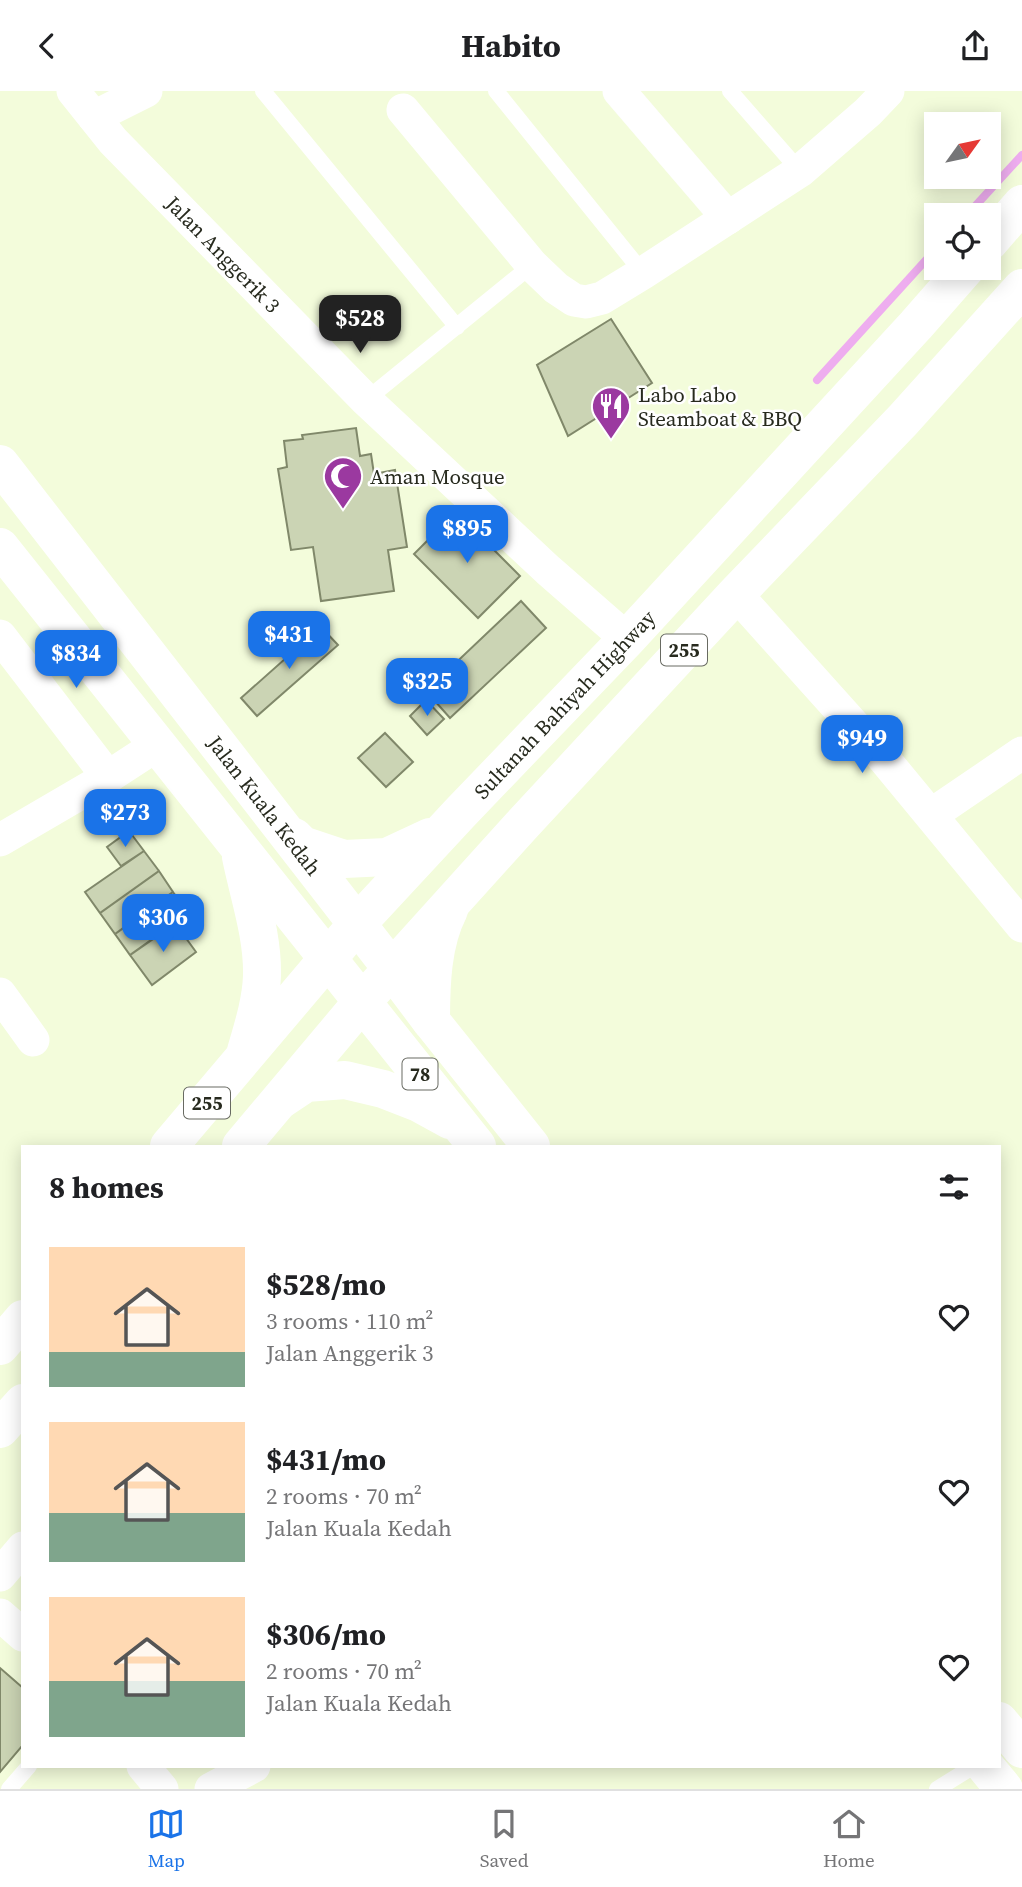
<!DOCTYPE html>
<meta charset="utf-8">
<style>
:root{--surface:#fff;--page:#f2f2f2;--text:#202124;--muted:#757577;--line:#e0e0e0;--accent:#1a73e8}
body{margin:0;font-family:"Source Serif 4",serif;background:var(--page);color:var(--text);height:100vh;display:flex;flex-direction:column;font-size:26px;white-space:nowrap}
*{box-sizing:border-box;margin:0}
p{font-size:23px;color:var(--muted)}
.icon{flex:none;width:38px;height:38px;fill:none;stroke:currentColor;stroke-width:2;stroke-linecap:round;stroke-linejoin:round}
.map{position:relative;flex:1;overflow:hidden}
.drawer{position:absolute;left:21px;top:1054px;width:980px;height:623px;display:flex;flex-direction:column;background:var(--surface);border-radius:0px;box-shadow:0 4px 18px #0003}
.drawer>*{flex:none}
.needle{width:46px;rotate:57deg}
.tools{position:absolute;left:924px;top:21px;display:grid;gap:14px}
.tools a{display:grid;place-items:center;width:77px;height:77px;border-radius:0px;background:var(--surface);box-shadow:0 4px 18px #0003;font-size:35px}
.price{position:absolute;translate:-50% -60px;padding:0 16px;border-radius:14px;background:var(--accent);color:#fff;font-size:23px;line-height:46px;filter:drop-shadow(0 2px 4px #0008)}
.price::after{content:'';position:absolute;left:50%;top:42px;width:21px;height:16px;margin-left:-10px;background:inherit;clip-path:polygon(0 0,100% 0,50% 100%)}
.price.on{background:#222;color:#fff}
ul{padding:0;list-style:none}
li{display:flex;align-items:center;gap:21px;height:175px;padding:0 28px}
li span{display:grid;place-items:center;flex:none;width:196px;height:140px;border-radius:0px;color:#555}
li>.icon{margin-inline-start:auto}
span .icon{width:84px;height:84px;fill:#fffc;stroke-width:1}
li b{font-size:30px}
h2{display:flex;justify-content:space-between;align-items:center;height:84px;padding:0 28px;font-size:30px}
header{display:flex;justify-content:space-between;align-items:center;height:91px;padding:0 28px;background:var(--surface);font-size:32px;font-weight:700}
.tabs{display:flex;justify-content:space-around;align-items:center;height:98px;border-top:2px solid var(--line);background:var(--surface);font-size:19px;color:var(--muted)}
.tabs a{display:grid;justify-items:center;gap:4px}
.tabs .on{color:var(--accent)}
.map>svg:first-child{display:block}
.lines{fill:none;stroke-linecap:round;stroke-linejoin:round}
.stream{stroke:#eeadef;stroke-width:8}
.building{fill:#cbd4b4;stroke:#80886a;stroke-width:2}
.service{stroke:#fff;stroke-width:16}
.minor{stroke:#fff;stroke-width:33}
.primary{stroke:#fff;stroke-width:38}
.labels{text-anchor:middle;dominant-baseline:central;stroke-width:5;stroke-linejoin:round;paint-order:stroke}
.shield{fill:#fff;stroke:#686a62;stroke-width:2}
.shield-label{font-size:19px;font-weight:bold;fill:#272a1e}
.street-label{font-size:21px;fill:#272a1e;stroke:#fff}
.poi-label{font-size:21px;fill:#272a1e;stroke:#fff;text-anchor:start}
</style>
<header><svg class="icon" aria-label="back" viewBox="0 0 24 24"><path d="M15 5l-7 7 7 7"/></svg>Habito<svg class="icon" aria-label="share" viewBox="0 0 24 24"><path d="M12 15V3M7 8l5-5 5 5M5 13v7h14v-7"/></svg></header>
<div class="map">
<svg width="1022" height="1698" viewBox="0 0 1022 1698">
<rect width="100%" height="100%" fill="#f3fcdb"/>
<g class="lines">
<path class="stream" d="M967,124l55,-60
M817,289l119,-131"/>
</g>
<path class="building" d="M611,228l41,64 -84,53 -31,-71z
M356,337l4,28 11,-2 3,20 21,-4 12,77 -19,3 6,41 -73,10 -8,-54 -22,3 -13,-81 9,-2 -3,-26 19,-2 -1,-4z
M456,421l64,64 -42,42 -64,-64z
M521,510l25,27 -96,90 -24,-27z
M321,536l17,18 -81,71 -16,-18z
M426,609l18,19 -17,16 -17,-19z
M385,642l28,29 -27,25 -28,-29z
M129,740l15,20 -23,15 -14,-19z
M144,760l15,20 -59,42 -15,-21z
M159,780l14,21 -58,42 -15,-21z
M173,801l16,22 -59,41 -15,-21z
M175,832l21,29 -44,33 -22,-30z
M0,1577l23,20v57l-23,27z"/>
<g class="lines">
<path class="service" d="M263,0l194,236
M496,0l147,182
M730,0l70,80
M366,309l166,-135
M9,1698l20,-23
M937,1698l37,-23"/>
<g class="minor">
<path id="s1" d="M73,0l40,50 253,259 182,170 79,69"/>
<path d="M619,0l109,127"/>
<path d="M403,19l129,155 24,23 18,12 12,2 16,-4 41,-25 157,-102 68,-59 20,-21"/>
<path d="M94,26l52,-26"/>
<path d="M736,503l149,166 137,166"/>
<path d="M0,545l108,141"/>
<path d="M931,724l91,-62"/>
<path d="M0,749l108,-63 49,-32"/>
<path d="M0,903l33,46"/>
<path d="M0,1484l23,-27"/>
<path d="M0,1524l23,20"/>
<path d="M143,1675l19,23"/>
<path d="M211,1698l43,-23"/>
</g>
<g class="primary">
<path d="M989,151l33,-38"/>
<path id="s2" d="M0,373l392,505 39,52 100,125"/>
<path d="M0,456l477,599"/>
<path d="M294,746l8,8 42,14 43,-2 43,-20"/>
<path d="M241,766c8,39 22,79 21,119 -1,26 -9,51 -16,75"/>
<path d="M431,930c0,-36 1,-78 18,-111"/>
<path d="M282,1008l24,-16 39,-3 38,9 36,14 31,17"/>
<path id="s3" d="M169,1055l188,-222 103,-111 167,-174 289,-314 50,-57"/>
<path d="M241,1055l121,-144 159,-176 215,-232 167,-174 119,-132"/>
<path d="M0,1255l23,-27"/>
<path d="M0,1338l23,-26"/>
<path d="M999,1630l23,28"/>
<path d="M985,1675l19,23"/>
</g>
</g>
<defs>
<g id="restaurant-pin" transform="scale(2.0125)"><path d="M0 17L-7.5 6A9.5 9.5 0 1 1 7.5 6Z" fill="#9b39a0" stroke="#fff"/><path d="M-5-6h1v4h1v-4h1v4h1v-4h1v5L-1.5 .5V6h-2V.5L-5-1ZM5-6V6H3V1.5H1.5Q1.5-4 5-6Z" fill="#fff"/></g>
<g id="mosque-pin" transform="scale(2.0125)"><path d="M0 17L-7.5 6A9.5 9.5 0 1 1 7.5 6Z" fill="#9b39a0" stroke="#fff"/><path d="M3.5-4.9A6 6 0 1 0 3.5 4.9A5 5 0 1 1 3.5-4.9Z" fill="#fff"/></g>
</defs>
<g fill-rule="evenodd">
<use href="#restaurant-pin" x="611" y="315"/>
<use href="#mosque-pin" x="343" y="385"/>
</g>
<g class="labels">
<g class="shield">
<rect x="661" y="543.5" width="46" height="31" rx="5"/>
<rect x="402.5" y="967.5" width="35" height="31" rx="5"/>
<rect x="184" y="996.5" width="46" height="31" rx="5"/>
</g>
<g class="shield-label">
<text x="684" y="559">255</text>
<text x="420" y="983">78</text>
<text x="207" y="1012">255</text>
</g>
<g class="street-label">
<text stroke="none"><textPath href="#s1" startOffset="222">Jalan Anggerik 3</textPath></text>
<text stroke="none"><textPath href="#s3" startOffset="593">Sultanah Bahiyah Highway</textPath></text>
<text stroke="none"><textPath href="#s2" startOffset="432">Jalan Kuala Kedah</textPath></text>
</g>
<g class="poi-label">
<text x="638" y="303">Labo Labo<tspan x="638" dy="24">Steamboat &amp; BBQ</tspan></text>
<text x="370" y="385">Aman Mosque</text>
</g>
</g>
</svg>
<div class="tools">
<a><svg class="needle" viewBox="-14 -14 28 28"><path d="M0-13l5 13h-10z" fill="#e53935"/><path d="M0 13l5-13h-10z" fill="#757577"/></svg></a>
<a><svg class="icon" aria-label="locate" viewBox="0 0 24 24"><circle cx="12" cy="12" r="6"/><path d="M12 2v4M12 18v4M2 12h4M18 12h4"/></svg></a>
</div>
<b class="price on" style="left:360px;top:264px">$528</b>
<b class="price" style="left:467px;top:474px">$895</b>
<b class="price" style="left:289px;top:580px">$431</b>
<b class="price" style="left:76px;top:599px">$834</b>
<b class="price" style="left:427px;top:627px">$325</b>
<b class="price" style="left:862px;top:684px">$949</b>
<b class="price" style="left:125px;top:758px">$273</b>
<b class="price" style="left:163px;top:863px">$306</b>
<section class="drawer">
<h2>8 homes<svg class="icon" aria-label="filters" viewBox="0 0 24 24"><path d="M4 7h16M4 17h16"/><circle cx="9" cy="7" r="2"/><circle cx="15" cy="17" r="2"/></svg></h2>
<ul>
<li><span style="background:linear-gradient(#ffd9b3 75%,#7fa58c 0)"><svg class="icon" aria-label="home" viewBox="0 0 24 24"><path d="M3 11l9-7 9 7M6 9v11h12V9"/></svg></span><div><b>$528/mo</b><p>3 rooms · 110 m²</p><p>Jalan Anggerik 3</p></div><svg class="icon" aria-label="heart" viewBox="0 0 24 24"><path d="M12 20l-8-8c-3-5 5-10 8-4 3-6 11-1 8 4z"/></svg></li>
<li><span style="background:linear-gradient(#ffd9b3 65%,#7fa58c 0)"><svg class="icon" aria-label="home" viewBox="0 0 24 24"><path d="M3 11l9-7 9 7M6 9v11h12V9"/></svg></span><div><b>$431/mo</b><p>2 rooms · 70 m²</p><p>Jalan Kuala Kedah</p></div><svg class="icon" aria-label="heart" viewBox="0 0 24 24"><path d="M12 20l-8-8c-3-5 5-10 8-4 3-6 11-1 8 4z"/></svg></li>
<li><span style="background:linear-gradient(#ffd9b3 60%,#7fa58c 0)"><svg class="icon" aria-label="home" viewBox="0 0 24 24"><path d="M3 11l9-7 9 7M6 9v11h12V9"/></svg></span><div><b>$306/mo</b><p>2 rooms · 70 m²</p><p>Jalan Kuala Kedah</p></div><svg class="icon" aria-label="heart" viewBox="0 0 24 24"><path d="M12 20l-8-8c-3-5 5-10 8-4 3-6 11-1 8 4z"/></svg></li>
</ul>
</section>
</div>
<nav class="tabs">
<a class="on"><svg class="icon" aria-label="map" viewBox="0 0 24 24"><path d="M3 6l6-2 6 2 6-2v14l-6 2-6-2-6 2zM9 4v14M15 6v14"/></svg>Map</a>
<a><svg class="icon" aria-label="saved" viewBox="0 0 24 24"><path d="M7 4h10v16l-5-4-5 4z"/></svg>Saved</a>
<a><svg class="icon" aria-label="home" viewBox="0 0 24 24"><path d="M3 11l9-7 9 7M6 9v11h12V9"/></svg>Home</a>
</nav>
